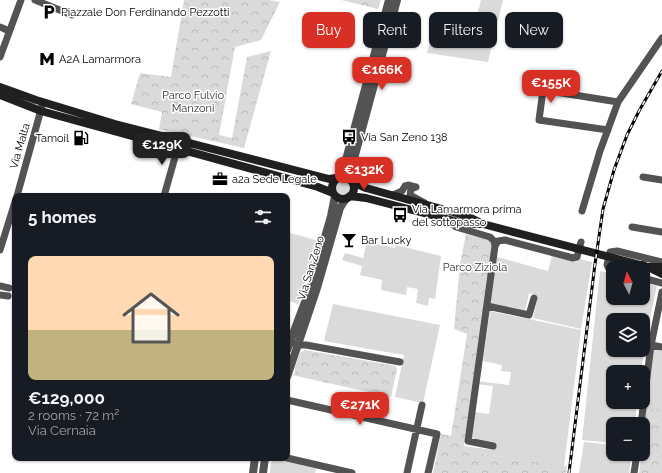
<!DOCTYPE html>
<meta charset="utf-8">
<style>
:root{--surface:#171b24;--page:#20242c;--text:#f1f3f6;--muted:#9ea1a6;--accent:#d93025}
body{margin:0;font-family:Raleway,sans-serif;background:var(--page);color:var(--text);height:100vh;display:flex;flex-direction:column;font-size:15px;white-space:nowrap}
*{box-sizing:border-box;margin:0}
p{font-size:13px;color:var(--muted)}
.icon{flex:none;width:22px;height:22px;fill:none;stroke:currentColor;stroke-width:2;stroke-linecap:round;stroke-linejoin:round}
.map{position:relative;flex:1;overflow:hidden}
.side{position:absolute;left:12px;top:193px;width:278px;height:268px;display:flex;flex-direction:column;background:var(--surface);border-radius:8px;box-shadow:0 1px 3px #0004}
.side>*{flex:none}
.hud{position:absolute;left:302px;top:12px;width:300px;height:36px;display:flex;gap:8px}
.needle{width:26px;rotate:354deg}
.fabs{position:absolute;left:606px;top:261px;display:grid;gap:8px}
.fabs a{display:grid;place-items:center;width:44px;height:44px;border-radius:8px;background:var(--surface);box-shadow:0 1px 3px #0004;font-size:20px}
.price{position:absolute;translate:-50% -34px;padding:0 9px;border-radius:8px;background:var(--accent);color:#fff;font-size:13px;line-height:26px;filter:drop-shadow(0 1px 2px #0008)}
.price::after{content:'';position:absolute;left:50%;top:24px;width:12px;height:9px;margin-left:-6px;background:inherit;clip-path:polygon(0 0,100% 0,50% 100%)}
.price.active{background:#222;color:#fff}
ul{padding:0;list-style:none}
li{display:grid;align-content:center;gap:8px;height:212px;padding:0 16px}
li span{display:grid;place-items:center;height:124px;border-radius:8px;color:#555}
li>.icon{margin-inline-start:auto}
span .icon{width:72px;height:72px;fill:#fffc;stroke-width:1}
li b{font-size:17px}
h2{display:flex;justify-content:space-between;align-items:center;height:48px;padding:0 16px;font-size:17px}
.chip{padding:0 14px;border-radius:8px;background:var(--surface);box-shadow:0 1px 3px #0004;font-size:14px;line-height:36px}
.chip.active{background:var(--accent);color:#fff}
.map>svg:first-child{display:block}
.park{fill:url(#park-crowns)}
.garden{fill:#dadada;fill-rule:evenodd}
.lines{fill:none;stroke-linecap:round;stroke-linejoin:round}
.minor{stroke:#535353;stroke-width:7}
.tertiary{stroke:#535353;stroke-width:8}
.secondary{stroke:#202020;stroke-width:8}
.rail-casing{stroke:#000;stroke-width:3}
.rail{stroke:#fff;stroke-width:1.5;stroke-dasharray:4.5;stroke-linecap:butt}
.labels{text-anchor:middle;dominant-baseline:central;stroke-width:3;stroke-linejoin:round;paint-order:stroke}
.poi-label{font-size:11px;fill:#000;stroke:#fff;text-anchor:start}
.park-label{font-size:11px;fill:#313131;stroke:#fff}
.street-label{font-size:11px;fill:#000;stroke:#fff}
</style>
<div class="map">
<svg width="662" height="473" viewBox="0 0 662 473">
<defs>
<pattern id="park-crowns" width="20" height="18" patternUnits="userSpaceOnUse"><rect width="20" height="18" fill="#dadada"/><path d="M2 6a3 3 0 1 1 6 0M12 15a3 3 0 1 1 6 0" fill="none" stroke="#b9b9b9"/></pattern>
</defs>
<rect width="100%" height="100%" fill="#fff"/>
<path class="park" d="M184,0h85l11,2 -19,38 -26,7 -16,88 13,3 15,-81 24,-6 -27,97 -85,-19 3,-17 -31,-8 9,-31 31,4z
M341,0h40l-3,9z
M466,234l24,6 2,7 -29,204 104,15 -1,7h-133l8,-39 10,2 16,-102 -13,-5 6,-65z
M305,350l91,16 1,3 -6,28 -99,-22 3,-2v-6l5,-14z
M646,409h16v64h-23l2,-19h2v-19z"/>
<path class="garden" d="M481,0h22l-15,62 -61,-9 10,-39 38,9z
M335 188a8 8 0 1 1 16 0a8 8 0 1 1-16 0Z
M287,232l32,9 -21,63 -11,-4z
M367,242l28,6 1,-3 45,11 -6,43 -6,-1 -1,8 -12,-3 2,-14 -11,-2 -1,8 -25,-5 1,-10 -22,-5 2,-9 -20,-6 3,-7 18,5z
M552,256l24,6 4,-3 12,3 -11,67 -48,-11 5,-22 -9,-3 -4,19 -35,-8 7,-47 51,14z
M600,271l13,3v24h30v-16l14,4 -12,56 -4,30h-28v30h24l-2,22h-22v19l-31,-3zM613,320h30v30h-30z
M333,304l107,21 -17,78 -28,-6 9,-42 -80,-14z
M490,311l91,19 -17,136 -101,-15v-5l31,4v-7l-21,-3 -2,-4 3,-24 15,2 4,-28 -17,-2v-3l33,4 2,-13 -10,-1 1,-6 -19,-4z
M653,349l9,2v58h-16z
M584,442l29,3v9h19l-3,19h-50z
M279,460l37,8 -1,5h-45l1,-11z"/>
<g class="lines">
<path class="minor" d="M35,0l37,15
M0,27l9,4
M0,57l21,-57
M608,130l-69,-10 4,-30 75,12
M643,177l19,3
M416,187l-5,2 -1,6 15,8
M393,195l9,-4 3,-5 4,-1 7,2
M17,196l25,-90
M164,196l15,-53
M582,211l18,-60 18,-49 44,-64
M447,220l9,7 34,10 4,4 1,5
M632,227l30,5
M0,250l15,-48
M613,270l-4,-1 -2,-4 3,-13 7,-1 45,11
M643,278l19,5
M0,286l9,2
M0,295l8,1
M487,306l42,9 5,-17
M290,342l8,3h8l94,17
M651,345l11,2
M287,400l150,34 -9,39
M641,424l10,-79 11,-53
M493,446l-25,-5 27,-195 3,-5 7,-1 68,18 4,-1 4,-15
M287,458l65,15
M407,473l15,-68
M634,473l3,-19"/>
<path class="tertiary" d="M340,176l7,-20 42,-156
M351,180l1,-14 45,-166
M287,350l24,-64 20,-70 4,-20
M287,377l30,-89 23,-80 3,-5 4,-5
M253,473l2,-15
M263,473l2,-15"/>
<path class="secondary" d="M0,87l36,13 79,24 214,55 7,-1
M0,95l41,16 277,76 15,6
M332 188a11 11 0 1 1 22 0a11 11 0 1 1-22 0Z
M353,182l13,6 101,28 16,8 165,43h14
M350,196l16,2 100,26h14
M650,268l12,6"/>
<g class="rail-casing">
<path id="rail" d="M569,473l26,-209 8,-55 11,-39 13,-35 12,-24 23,-40"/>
</g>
<use href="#rail" class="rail"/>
</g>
<defs>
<g id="parking-bare" transform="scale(1.2)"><path d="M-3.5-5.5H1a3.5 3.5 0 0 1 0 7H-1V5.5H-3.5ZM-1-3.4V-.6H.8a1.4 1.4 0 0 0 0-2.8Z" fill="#000" stroke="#fff" stroke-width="2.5" paint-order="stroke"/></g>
<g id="metro-bare" transform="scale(1.2)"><path d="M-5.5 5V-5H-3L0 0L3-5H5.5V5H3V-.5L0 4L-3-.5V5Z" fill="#000" stroke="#fff" stroke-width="2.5" paint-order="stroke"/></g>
<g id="bus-bare" transform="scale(1.2)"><path d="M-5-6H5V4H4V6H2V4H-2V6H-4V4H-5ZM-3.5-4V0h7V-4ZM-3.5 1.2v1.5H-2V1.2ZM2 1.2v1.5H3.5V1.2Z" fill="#000" stroke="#fff" stroke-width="2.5" paint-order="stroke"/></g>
<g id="fuel-bare" transform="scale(1.2)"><path d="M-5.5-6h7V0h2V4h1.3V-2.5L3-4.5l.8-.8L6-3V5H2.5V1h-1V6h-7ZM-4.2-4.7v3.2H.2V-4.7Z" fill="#000" stroke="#fff" stroke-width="2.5" paint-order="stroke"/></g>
<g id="office-bare" transform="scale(1.2)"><path d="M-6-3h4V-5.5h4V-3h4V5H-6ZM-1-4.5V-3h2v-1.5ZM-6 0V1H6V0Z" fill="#000" stroke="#fff" stroke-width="2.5" paint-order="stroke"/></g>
<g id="bar-bare" transform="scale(1.2)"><path d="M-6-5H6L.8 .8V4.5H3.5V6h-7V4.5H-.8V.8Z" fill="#000" stroke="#fff" stroke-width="2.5" paint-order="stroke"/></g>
</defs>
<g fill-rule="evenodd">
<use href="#parking-bare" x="49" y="12"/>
<use href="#metro-bare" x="47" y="59"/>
<use href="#bus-bare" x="349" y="137"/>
<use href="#fuel-bare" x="81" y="138"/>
<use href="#office-bare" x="220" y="179"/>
<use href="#bus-bare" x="400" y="215"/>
<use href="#bar-bare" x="349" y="240"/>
</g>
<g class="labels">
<g class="poi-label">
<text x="61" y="12">Piazzale Don Ferdinando Pezzotti</text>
<text x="59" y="59">A2A Lamarmora</text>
<text x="361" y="137">Via San Zeno 138</text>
<text x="69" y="138" text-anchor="end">Tamoil</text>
<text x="232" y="179">a2a Sede Legale</text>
<text x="412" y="209">Via Lamarmora prima<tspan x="412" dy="13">del sottopasso</tspan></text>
<text x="361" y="240">Bar Lucky</text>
</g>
<g class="park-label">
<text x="193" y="95">Parco Fulvio<tspan x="193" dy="13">Manzoni</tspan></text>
<text x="475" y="267">Parco Ziziola</text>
</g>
<g class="street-label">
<text transform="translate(20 146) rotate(-74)">Via Malta</text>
<text transform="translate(311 268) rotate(-73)">Via San Zeno</text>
</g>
</g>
</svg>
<div class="fabs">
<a><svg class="needle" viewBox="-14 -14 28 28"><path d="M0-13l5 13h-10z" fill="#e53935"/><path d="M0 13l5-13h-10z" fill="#9ea1a6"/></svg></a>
<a><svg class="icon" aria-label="layers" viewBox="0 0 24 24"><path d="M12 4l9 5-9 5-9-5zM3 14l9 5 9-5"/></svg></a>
<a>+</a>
<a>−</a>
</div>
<b class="price" style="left:382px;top:91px">€166K</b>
<b class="price" style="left:551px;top:104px">€155K</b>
<b class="price active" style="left:162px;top:166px">€129K</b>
<b class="price" style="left:364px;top:191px">€132K</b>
<b class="price" style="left:360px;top:426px">€271K</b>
<div class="hud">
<a class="chip active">Buy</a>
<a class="chip">Rent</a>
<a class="chip">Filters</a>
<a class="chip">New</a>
</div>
<section class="side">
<h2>5 homes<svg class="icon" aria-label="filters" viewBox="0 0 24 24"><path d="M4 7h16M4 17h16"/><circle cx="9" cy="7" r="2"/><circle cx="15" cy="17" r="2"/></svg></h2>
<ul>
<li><span style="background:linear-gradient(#ffd9b3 60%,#c2b280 0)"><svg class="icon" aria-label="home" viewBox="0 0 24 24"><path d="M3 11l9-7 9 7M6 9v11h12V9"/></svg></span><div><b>€129,000</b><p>2 rooms · 72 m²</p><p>Via Cernaia</p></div></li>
</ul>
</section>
</div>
